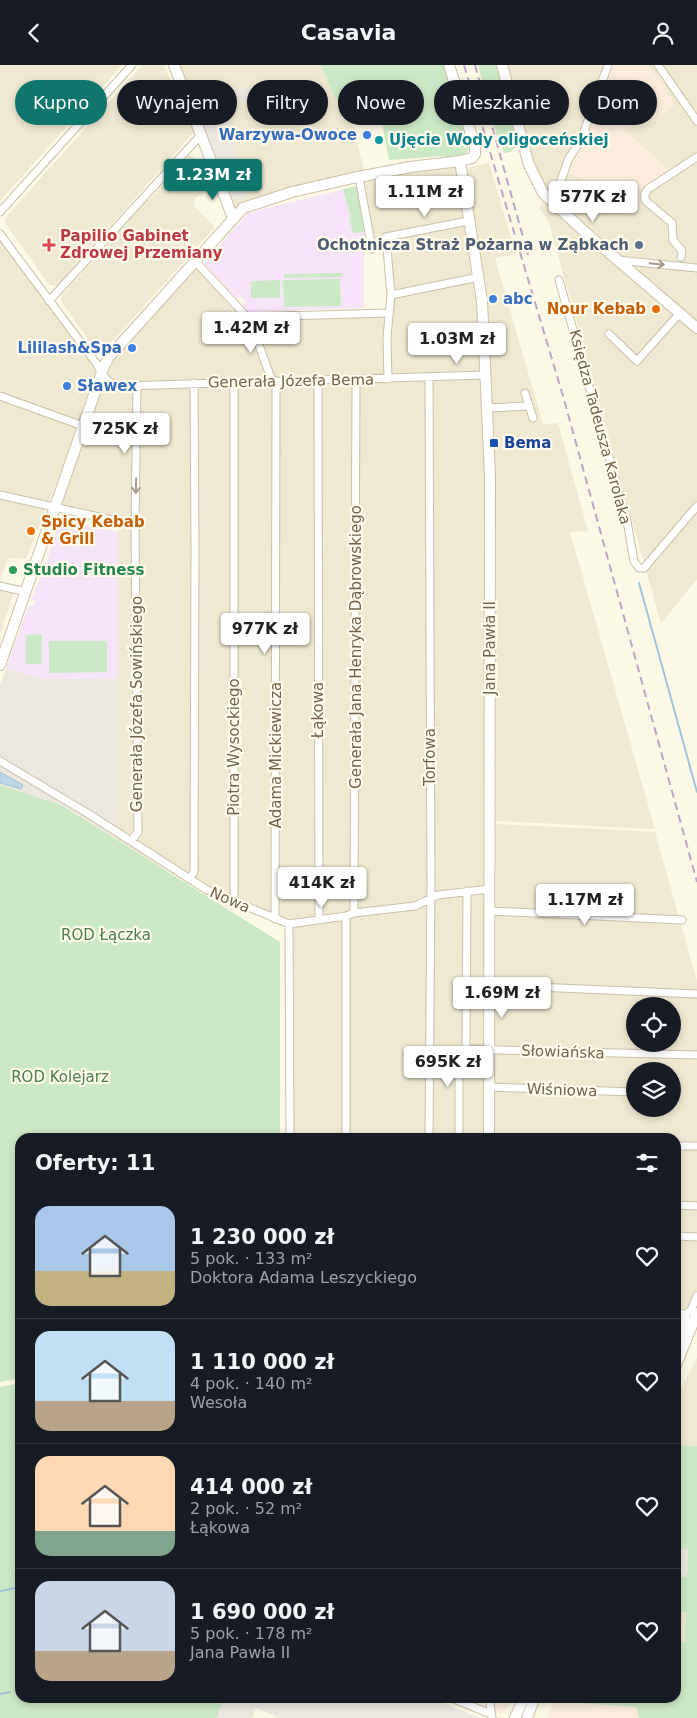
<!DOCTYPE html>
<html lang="pl">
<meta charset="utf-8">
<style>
:root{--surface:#171b24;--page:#20242c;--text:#f1f3f6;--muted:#9ea1a6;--line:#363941;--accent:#0f766e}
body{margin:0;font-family:"DejaVu Sans",sans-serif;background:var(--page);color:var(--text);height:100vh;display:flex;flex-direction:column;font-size:19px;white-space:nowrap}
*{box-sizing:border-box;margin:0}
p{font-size:16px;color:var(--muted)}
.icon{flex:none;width:28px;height:28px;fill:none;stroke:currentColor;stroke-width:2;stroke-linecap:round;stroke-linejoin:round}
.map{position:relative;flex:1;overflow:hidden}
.sheet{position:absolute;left:15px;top:1068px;width:666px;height:570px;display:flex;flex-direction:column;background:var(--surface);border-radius:15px;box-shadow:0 2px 8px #0003}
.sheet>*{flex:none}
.top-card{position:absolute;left:15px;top:15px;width:668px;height:45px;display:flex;gap:10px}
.tools{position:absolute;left:626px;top:932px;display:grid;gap:10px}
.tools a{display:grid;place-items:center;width:55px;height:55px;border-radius:50%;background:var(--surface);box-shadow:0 2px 8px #0003;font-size:25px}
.price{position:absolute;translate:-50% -42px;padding:0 11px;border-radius:5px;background:#fff;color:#222;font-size:16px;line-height:32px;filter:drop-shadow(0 1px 2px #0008)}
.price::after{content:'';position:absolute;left:50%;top:30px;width:15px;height:11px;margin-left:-8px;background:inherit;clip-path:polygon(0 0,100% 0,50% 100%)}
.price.current{background:var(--accent);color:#fff}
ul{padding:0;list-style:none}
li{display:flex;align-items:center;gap:15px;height:125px;padding:0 20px}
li+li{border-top:1px solid var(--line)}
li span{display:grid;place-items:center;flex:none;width:140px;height:100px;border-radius:15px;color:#555}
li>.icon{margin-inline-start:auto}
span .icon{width:60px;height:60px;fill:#fffc;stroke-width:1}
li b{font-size:21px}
h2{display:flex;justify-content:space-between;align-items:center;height:60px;padding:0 20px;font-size:21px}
.pill{padding:0 18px;border-radius:22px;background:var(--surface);box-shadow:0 2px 8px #0003;font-size:18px;line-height:45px}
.pill.current{background:var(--accent);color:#fff}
header{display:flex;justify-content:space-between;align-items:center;height:65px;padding:0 20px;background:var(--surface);font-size:22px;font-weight:700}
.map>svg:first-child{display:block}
.residential{fill:#f0e9d2;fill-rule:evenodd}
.commercial{fill:#fbecdb}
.industrial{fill:#ece8e0}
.education{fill:#f5e3f8}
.green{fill:#cce9c5}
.water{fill:#bbd6e5;stroke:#a2c3d6}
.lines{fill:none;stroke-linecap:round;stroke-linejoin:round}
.stream{stroke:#a2c3d6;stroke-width:2}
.street-casing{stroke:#cac0aa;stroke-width:9}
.secondary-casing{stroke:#cec1a8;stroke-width:12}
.street{stroke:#fff;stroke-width:7}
.secondary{stroke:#fff;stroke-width:10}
.rail{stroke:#bda5c5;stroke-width:2;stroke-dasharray:8 5;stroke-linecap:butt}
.oneway{stroke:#a59a8b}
.shop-dot{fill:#3f7fe0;stroke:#fefbed;stroke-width:2}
.culture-dot{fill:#0f9aa8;stroke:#fefbed;stroke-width:2}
.health-dot{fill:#e0444e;stroke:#fefbed;stroke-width:2}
.service-dot{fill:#5c6f8a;stroke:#fefbed;stroke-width:2}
.food-dot{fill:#e8710a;stroke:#fefbed;stroke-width:2}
.transit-dot{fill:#1a4fb4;stroke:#fefbed;stroke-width:2}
.leisure-dot{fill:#2e9e5b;stroke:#fefbed;stroke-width:2}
.labels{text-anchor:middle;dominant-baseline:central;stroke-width:4.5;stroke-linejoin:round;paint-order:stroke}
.shop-label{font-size:15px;font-weight:bold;fill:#366cbe;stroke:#fefbed;text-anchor:end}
.culture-label{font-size:15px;font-weight:bold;fill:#0d838f;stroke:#fefbed;text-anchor:start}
.health-label{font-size:15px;font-weight:bold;fill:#be3a42;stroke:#fefbed;text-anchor:start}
.service-label{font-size:15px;font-weight:bold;fill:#4e5e75;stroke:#fefbed;text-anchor:end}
.food-label{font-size:15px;font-weight:bold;fill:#c56008;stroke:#fefbed;text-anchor:end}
.street-label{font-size:15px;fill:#74634c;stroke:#fefbed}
.transit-label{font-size:15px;font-weight:bold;fill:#164399;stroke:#fefbed;text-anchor:start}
.leisure-label{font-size:15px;font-weight:bold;fill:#27864d;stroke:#fefbed;text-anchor:start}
.park-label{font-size:15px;fill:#4b7f47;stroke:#fefbed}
</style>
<header><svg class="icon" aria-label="back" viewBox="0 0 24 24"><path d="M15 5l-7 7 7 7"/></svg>Casavia<svg class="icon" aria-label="person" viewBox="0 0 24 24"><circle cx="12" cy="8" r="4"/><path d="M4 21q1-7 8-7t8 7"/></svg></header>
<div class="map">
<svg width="697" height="1653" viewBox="0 0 697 1653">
<rect width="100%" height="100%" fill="#fcf8e6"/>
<path class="residential" d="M0,0h122l-122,136z
M142,0h22l30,67 -137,154 -8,-1 -44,-62v-5z
M177,0h144l13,32 10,7 6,7 15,64 -131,38z
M503,0h104l-27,76 -27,61 -22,-36z
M648,0h49v201l-79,-7 -64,-56 11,-32 42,20 63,-20 -48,-43 33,-7 20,-17z
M190,89l17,17 5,13 -11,13 -2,-2 -4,4 -1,7 21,21 -111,124 -8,-1 -36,-50 3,-6 82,-93 5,-2z
M459,97l19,116 6,96 -212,6 -23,-62 142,-6 -2,-59 -16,-6 -13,-69z
M489,98l27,91 -21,4 48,166 15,-1 30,108 -18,1 85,297 -159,-8 -1,-359 -9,-172 -4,-26 -5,-14 -5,-28 -1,-27 -4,-23 3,-5z
M545,133l152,131v250l-36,45 -112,-401 -10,-15z
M0,169l101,138 -75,187 -18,-1 -8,21z
M619,195l78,9v54z
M195,197l49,53 26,66 -151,4 -12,-7 -1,-14z
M102,309l9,12 123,-3 -1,528 -123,-75 7,-11 1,-304 -61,-15z
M484,311l5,512 -59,7v8l-111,16 -1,-537z
M317,317l1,538 -30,2 -54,-20 1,-519z
M0,524l14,3 -14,42z
M496,759l159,8 42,149v12l-202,-10z
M488,825v247h-198v-213l141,-20 1,-7z
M495,922l202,8v295l-8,19 -13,-2v-170h-181zM635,941h37v38h-37zM635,1006h37v38h-37z
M697,1293v88l-17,-1 -4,4v-52z
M676,1547h10l-1,30h-9z"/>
<path class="commercial" d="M609,0h39l27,39 -20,17 -32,8 47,42 -37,23 -8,-7 -18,4 -42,-20 16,-28z
M493,1633h20l-11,16 -7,-2 -2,-5z
M554,1637l82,5 3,11h-92z"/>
<path class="industrial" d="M269,19l10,10 -52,12 20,92 -8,2 -4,-1 -2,-2 -17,-37 -27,-63z
M6,603l36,11h76l-1,146 -7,11 -49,-31 -61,-20v-100z
M676,1483h12l-1,30 -11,-1z
M224,1632l206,1 50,20h-201l-23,-10 -4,10h-36z"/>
<path class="education" d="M358,121l6,31v91l-116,4 -6,-7 4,-3 -5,-6 -4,3 -33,-36 44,-50z
M75,457l43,10v147h-76l-36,-11 23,-63 5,1 1,-5 -4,-2 13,-29 13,-41 10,-5 7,1z"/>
<path class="green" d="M321,0h123l26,81 -2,5c-6,6 -19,8 -26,5l-53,4 -9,-47 -5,-6 -25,4 -6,-7 -10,-7z
M478,0h20l19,66 -7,3 2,5 4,-1c2,6 -1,10 -5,14l-7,1 -3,-9h-2z
M358,121l6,31v15l-11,1 -4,-15 2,-1 -8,-28z
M342,208v4l-58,1v-4z
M340,214l1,27 -57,1 -1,-27z
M280,215v18h-29v-17z
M42,569v30h-16v-29z
M49,576h58v31l-58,1z
M0,720l61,20 219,137v195h-260v241l-20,4z
M20,1318v314l204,1 -8,20h-216v-331z
M680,1380l17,1v272h-58l-3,-11 -73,-5 2,-5h111v-55h9l1,-30h-10v-35h11l1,-28 -12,-1v-99z"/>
<path class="water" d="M0,707l23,13 -2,4 -21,-6z"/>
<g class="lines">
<path class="stream" d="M639,518l58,209
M1,1526l19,-4
M20,1626v-1
M0,1629l10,-2"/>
<g class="street-casing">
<path id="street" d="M658,0l39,56
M360,118l12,66
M553,139l15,-44 13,-20 27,-75
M0,147l132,-147
M0,169l96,129c7,12 12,23 27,23l362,-11
M681,192l1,-6 -9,-11 -1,-17 -25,-21c-4,-4 -2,-9 1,-13l49,-32
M617,195l80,8
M195,196l52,56 5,9 20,55
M559,215l68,241 7,40 5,7h5l53,-62
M391,230l88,-18
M49,236l150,-164 3,-1
M247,252l142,-4
M609,269l28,27 43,-48
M429,312l2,506 -2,254
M388,314l-1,-42 4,-42 -5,-58 82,-16
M318,316l1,539
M0,331l83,30
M529,341l4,12
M487,343l42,-2 -4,-13
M0,430l135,30
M0,521l26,6
M0,696l92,55 115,74 82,34 57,-8 8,-3 61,-7 23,-11 52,-6
M131,776l7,-9 -3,-307 2,-140
M189,814l5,-7v-8l1,-315 -1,-166
M234,837v-520
M490,846l192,9
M354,848l2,-533
M275,854l1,-538
M289,859l1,213
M490,920l207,9
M466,984l1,-158
M489,1022l146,5
M346,1072v-221
M459,1072v-79l5,-9 233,6
M676,1081h21
M676,1140l21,1
M676,1171l21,1
M684,1251l7,-6 6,-14
M449,1632l42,17
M489,1632l3,20"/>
</g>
<g class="secondary-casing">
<path id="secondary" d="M174,0l59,153
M502,0l27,100 14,28 43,40 111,95
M460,96l22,140 8,175 -1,661
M0,600l104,-299 5,-9 134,-149 49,-16 61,-14 57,-11 50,-6 12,-3 3,-4v-8l-26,-81
M676,1249l7,1 2,5 -9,20
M676,1300l21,-52
M515,1653l9,-21
M527,1653l8,-21"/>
</g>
<use href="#street" class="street"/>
<use href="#secondary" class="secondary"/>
<path class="rail" d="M464,0l99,331 134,486
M475,0l53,190"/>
</g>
<defs><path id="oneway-shaft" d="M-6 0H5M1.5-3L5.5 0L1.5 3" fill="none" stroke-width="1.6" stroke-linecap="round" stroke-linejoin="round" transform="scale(1.25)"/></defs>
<g class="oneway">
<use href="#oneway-shaft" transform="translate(657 199) rotate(6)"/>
<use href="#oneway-shaft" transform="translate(136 421) rotate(91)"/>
</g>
<g class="shop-dot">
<circle cx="367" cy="70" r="5"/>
<circle cx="493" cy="234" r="5"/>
<circle cx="132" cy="283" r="5"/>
<circle cx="67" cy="321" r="5"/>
</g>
<circle class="culture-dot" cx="379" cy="75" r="5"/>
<path class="health-dot" d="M46.5 172.5h5v5h5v5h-5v5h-5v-5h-5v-5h5z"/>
<circle class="service-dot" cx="639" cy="180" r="5"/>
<g class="food-dot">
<circle cx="656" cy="244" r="5"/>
<circle cx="31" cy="466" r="5"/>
</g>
<rect class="transit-dot" x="489" y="373" width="10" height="10" rx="2.5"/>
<circle class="leisure-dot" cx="13" cy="505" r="5"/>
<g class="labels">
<g class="shop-label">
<text x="357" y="70">Warzywa-Owoce</text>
<text x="503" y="234" text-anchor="start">abc</text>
<text x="122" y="283">Lililash&amp;Spa</text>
<text x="77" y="321" text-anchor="start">Sławex</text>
</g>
<g class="culture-label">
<text x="389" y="75">Ujęcie Wody oligoceńskiej</text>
</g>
<g class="health-label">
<text x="60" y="171">Papilio Gabinet<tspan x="60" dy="17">Zdrowej Przemiany</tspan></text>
</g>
<g class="service-label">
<text x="629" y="180">Ochotnicza Straż Pożarna w Ząbkach</text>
</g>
<g class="food-label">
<text x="646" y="244">Nour Kebab</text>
<text x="41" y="457" text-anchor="start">Spicy Kebab<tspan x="41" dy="17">&amp; Grill</tspan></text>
</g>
<g class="street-label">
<text transform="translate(291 316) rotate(-1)">Generała Józefa Bema</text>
<text transform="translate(600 362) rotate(75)">Księdza Tadeusza Karolaka</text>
<text transform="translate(356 582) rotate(-90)">Generała Jana Henryka Dąbrowskiego</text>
<text transform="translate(490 583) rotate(-90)">Jana Pawła II</text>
<text transform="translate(137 639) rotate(-90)">Generała Józefa Sowińskiego</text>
<text transform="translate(318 645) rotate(-90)">Łąkowa</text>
<text transform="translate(234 682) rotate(-90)">Piotra Wysockiego</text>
<text transform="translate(276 690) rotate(-90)">Adama Mickiewicza</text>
<text transform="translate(430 692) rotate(-90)">Torfowa</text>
<text transform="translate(230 835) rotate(24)">Nowa</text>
<text transform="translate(563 987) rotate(2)">Słowiańska</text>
<text transform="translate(562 1025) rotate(2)">Wiśniowa</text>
</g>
<g class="transit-label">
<text x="504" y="378">Bema</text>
</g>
<g class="leisure-label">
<text x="23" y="505">Studio Fitness</text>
</g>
<g class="park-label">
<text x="106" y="870">ROD Łączka</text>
<text x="60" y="1012">ROD Kolejarz</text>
</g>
</g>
</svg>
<div class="tools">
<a><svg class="icon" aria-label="locate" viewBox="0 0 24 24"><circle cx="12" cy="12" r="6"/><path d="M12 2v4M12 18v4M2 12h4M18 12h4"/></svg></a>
<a><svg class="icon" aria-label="layers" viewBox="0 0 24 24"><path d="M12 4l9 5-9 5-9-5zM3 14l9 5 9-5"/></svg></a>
</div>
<b class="price current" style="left:213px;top:136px">1.23M zł</b>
<b class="price" style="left:425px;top:153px">1.11M zł</b>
<b class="price" style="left:593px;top:158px">577K zł</b>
<b class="price" style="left:251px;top:289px">1.42M zł</b>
<b class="price" style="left:457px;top:300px">1.03M zł</b>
<b class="price" style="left:125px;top:390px">725K zł</b>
<b class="price" style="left:265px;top:590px">977K zł</b>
<b class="price" style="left:322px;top:844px">414K zł</b>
<b class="price" style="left:585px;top:861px">1.17M zł</b>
<b class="price" style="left:502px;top:954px">1.69M zł</b>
<b class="price" style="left:448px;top:1023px">695K zł</b>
<div class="top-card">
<a class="pill current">Kupno</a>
<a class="pill">Wynajem</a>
<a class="pill">Filtry</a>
<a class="pill">Nowe</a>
<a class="pill">Mieszkanie</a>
<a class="pill">Dom</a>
</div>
<section class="sheet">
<h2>Oferty: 11<svg class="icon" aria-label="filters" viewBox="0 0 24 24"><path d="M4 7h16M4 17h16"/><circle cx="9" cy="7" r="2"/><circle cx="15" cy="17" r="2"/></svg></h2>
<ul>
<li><span style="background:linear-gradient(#a9c7e8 65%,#c2b280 0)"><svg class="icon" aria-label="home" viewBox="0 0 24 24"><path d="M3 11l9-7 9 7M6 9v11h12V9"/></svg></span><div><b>1 230 000 zł</b><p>5 pok. · 133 m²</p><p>Doktora Adama Leszyckiego</p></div><svg class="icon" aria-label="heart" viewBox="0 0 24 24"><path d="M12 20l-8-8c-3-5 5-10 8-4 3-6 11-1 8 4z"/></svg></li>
<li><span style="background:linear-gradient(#bfe0f5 70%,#b9a48a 0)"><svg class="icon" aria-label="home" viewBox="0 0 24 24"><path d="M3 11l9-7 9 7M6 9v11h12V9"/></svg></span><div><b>1 110 000 zł</b><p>4 pok. · 140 m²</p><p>Wesoła</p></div><svg class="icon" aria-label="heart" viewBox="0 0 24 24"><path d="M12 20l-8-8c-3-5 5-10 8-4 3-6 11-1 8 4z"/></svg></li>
<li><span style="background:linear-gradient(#ffd9b3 75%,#7fa58c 0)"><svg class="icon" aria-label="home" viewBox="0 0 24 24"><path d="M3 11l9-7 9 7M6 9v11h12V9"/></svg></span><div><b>414 000 zł</b><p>2 pok. · 52 m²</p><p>Łąkowa</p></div><svg class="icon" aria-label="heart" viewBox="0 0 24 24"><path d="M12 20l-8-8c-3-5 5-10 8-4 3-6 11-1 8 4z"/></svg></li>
<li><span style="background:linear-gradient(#c9d6e8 70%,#b9a48a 0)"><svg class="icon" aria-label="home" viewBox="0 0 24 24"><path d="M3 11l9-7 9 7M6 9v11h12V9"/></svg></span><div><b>1 690 000 zł</b><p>5 pok. · 178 m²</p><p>Jana Pawła II</p></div><svg class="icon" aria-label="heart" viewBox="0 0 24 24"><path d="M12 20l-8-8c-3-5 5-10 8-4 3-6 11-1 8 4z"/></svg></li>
</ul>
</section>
</div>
